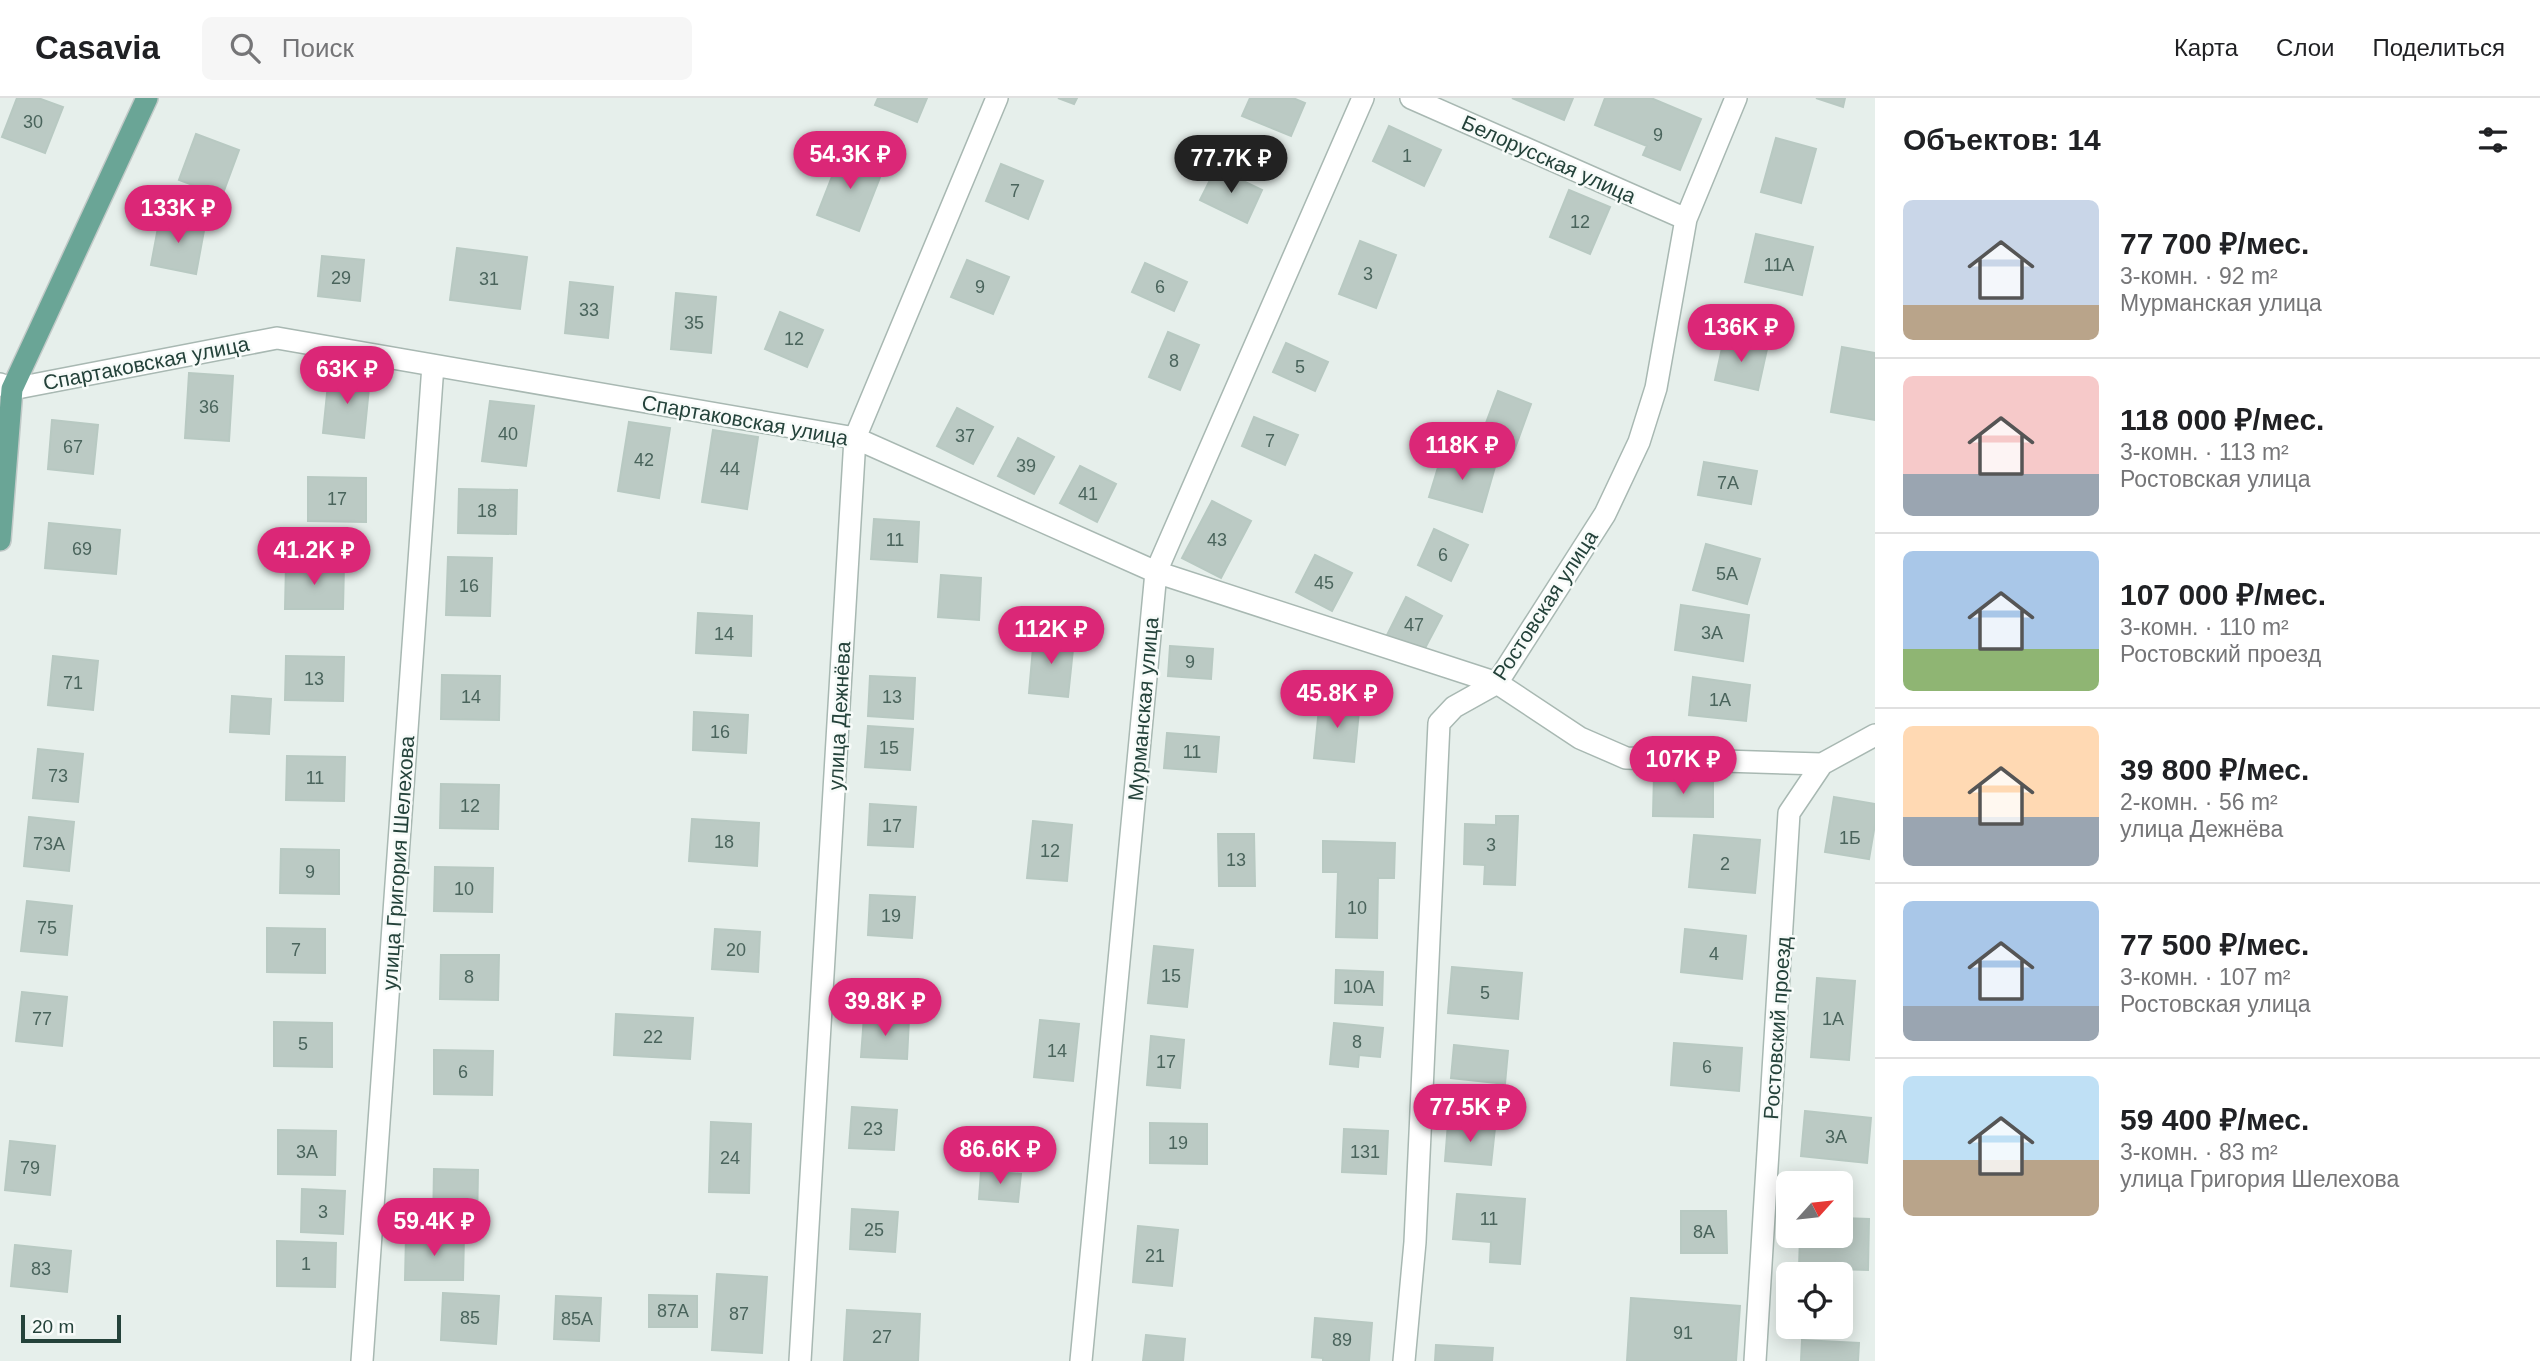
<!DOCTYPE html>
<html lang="ru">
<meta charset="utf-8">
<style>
:root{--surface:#fff;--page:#f6f6f6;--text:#202124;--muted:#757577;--line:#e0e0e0;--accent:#db2777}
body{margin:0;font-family:Helvetica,sans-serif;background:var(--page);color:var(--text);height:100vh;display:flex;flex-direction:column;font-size:26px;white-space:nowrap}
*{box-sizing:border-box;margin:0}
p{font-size:23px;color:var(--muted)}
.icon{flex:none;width:38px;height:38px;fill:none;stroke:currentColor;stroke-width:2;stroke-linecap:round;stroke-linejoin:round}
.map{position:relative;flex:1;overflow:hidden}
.details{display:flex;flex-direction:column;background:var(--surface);width:665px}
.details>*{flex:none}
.needle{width:46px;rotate:63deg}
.fabs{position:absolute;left:1776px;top:1073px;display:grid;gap:14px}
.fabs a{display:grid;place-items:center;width:77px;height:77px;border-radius:10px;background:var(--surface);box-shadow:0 4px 18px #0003;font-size:35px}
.scale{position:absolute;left:21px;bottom:18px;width:100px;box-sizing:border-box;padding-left:7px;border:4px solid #24423a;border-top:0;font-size:19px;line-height:24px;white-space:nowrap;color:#24423a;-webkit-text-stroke:5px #f7fbf9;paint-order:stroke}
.price{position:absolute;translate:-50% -60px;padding:0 16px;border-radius:24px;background:var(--accent);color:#fff;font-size:23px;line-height:46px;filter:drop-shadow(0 2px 4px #0008)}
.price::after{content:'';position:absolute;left:50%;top:42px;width:21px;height:16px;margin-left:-10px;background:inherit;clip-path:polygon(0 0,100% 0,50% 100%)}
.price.active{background:#222;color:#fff}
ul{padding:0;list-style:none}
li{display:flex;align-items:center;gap:21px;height:175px;padding:0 28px}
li+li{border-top:2px solid var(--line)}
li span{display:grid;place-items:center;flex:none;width:196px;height:140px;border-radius:10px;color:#555}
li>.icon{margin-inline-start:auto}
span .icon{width:84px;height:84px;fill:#fffc;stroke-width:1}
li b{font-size:30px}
h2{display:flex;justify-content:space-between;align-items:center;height:84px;padding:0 28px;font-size:30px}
header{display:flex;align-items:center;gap:42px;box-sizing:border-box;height:98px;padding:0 35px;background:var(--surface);border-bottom:2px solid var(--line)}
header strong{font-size:33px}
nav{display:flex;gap:38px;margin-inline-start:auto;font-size:24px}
.search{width:490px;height:63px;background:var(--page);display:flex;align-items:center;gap:18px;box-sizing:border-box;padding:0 24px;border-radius:10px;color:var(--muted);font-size:26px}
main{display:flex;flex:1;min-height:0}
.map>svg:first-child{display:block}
.building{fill:#bbcac4;stroke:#b8c9c2;stroke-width:2}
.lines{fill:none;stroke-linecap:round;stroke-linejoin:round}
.minor-casing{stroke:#a8b8b2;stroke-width:24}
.major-casing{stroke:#c2cac8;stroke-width:24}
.minor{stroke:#fff;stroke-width:21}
.major{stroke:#6aa596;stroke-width:21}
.labels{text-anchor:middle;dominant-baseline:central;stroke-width:5;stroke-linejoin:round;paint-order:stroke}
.number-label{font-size:18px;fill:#4a645c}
.street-label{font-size:21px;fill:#24423a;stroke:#f7fbf9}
</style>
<header>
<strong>Casavia</strong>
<div class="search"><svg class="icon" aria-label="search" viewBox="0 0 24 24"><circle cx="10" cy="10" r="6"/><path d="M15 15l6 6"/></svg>Поиск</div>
<nav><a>Карта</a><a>Слои</a><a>Поделиться</a></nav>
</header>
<main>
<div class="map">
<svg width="1875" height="1263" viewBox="0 0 1875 1263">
<rect width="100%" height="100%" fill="#e6efeb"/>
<path class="building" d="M17,0h21l25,9 -18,46 -43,-16z
M878,0h49l-10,24 -42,-17z
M1058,0h19l-3,6z
M1250,0h43l12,5 -14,33 -49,-20z
M1512,0h61l-9,22z
M1605,0h46l50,21 -21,51 -37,-15 4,-9 -52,-21z
M1816,0h29l-2,9z
M1389,28l52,24 -17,36 -51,-25z
M196,36l43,16 -17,46 -43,-16z
M1776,40l40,11 -15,54 -40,-11z
M842,53l42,16 -25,64 -42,-16z
M1001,66l42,17 -15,38 -42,-18z
M1216,70l46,22 -15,33 -47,-23z
M1569,92l41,17 -20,47 -40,-17z
M160,119l45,8 -9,49 -45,-9z
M1756,136l57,13 -11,48 -57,-13z
M1360,143l36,14 -20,53 -37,-14z
M457,150l70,9 -7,52 -70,-9z
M322,158l42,4 -4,41 -42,-5z
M967,162l42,17 -16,37 -42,-17z
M1145,165l42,19 -13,29 -42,-19z
M570,184l43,5 -5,51 -43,-5z
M676,195l40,4 -5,56 -40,-4z
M780,214l43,18 -16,37 -42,-18z
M1168,234l31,13 -19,45 -31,-13z
M1724,241l43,10 -9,41 -43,-10z
M1286,245l42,19 -13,29 -42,-19z
M1842,249l33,6v67l-44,-8z
M189,275l44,3 -4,65 -44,-3z
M329,276l41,4 -6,60 -41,-5z
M1498,293l33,13 -17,47 -34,-12z
M490,303l44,5 -8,60 -44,-5z
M957,310l36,19 -20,37 -36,-18z
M1254,319l44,18 -13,30 -43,-19z
M52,322l46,5 -5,49 -45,-5z
M629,324l41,6 -11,70 -41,-7z
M713,332l45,7 -11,72 -45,-7z
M1018,340l36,19 -20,37 -36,-18z
M1443,353l52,16 -13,45 -53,-15z
M1704,364l53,9 -6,33 -53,-9z
M1080,368l36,18 -19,38 -37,-19z
M308,379l58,1v44l-58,-1z
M459,391l58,1 -1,44 -58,-1z
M1212,403l39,20 -30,57 -39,-20z
M874,421l45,3 -2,40 -46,-3z
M49,425l71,7 -4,44 -71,-6z
M1434,431l34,16 -17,36 -33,-16z
M1706,446l54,15 -13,45 -54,-14z
M1315,457l37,18 -20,38 -36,-19z
M448,459l44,1 -2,58 -44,-1z
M286,466l58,1 -1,44h-58z
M941,477l40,3 -2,42 -41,-3z
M1406,499l36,19 -20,38 -35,-19z
M1681,507l68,10 -6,46 -68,-11z
M698,515l54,3 -1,40 -55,-3z
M1034,538l40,4 -6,57 -39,-4z
M1170,548l43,3 -2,30 -43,-3z
M53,558l45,5 -5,49 -45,-5z
M286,558l58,1 -1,44 -58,-1z
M442,577l58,1 -1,44 -58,-1z
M870,578l45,2 -2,41 -45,-3z
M1693,579l57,8 -4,36 -57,-6z
M232,598l39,3 -2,35 -39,-2z
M1320,600l40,3 -6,61 -40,-4z
M694,614l54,3 -2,38 -53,-3z
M868,628l45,3 -3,41 -45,-3z
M1167,635l52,4 -3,35 -52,-4z
M38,651l45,5 -5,48 -45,-4z
M287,658l58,1 -1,44 -58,-1z
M1654,676l59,1v42l-60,-1z
M441,686l58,1 -1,44 -58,-1z
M1834,699l41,7v20l-6,35 -44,-7z
M870,706l46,3 -3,40 -45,-2z
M1496,718h22l-3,69 -31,-1 1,-19 -21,-1 1,-40 31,1z
M29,719l45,5 -5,49 -45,-5z
M692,721l67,4 -2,43 -68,-5z
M1033,723l39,4 -5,56 -40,-3z
M1218,736h36l1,52h-36z
M1694,737l66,5 -5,53 -66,-6z
M1323,743l72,2 -1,35h-16l-1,60 -41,-1 2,-65h-15z
M281,751l58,1v44l-59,-1z
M435,769l58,1 -1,44 -58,-1z
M870,797l45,2 -3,41 -44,-3z
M27,803l45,5 -5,49 -46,-4z
M267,830l58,1v44l-58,-1z
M715,831l45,3 -2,40 -46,-3z
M1685,831l61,7 -4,43 -61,-7z
M1154,848l39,4 -6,57 -39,-4z
M441,857h58l-1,45 -58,-1z
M1452,869l70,6 -4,46 -70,-6z
M1336,872l47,2 -1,33 -47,-2z
M1817,880l38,3 -6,79 -38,-3z
M22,894l45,5 -5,49 -46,-5z
M616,916l77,4 -3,41 -76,-4z
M864,918l45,3 -2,40 -46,-2z
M1040,922l39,4 -6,57 -39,-4z
M274,924l58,1v44l-58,-1z
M1334,925l49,5 -3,29 -21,-2 -1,12 -28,-3z
M1151,938l33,4 -4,48 -33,-3z
M1674,945l68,5 -3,43 -68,-6z
M1454,947l54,6 -3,33 -54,-6z
M434,952l59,1 -1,44 -58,-1z
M852,1009l45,3 -3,40 -45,-2z
M1805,1013l66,7 -4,45 -66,-7z
M711,1024l40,2 -2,69 -40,-1z
M1150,1025l57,1v40l-57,-1z
M1448,1025l47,5 -4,37 -46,-4z
M1344,1031l44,2 -2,43 -44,-2z
M278,1032l58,1 -1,44 -57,-1z
M10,1043l45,5 -5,49 -45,-5z
M434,1071l44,1 -1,58 -44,-1z
M981,1073l40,3 -3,28 -39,-3z
M302,1091l43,2 -2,43 -42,-2z
M1457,1096l68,5 -5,65 -30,-2 1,-20 -38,-3z
M852,1111l46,3 -3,40 -45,-3z
M1681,1113h45l1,42h-46z
M1841,1120l28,1 -1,51 -69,-2 1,-32h41z
M1138,1128l40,4 -6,56 -39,-4z
M406,1137l58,1 -1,44h-58z
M277,1143l59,2 -1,44 -58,-1z
M15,1147l56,6 -4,41 -56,-6z
M717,1176l50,3 -5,76 -50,-3z
M443,1195l56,3 -3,48 -55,-4z
M649,1197l48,1v31h-48z
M556,1198l45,2 -2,43 -45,-2z
M1631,1200l109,8 -4,55h-109z
M847,1212l73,4 -2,47h-74z
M1315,1220l57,5 -3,38h-46v-3l-11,-1z
M1146,1237l39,4 -2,22h-40z
M1802,1242l57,3 -1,18h-57z
M1436,1247l57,3 -1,13h-57z"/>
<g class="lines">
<g class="minor-casing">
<path id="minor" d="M1411,0l275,121
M0,286l12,5 265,-51 578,100 301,134 341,111 83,55 46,20 196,6
M362,1263l71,-996
M800,1263l55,-923 142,-340
M1081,1263l75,-789 207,-474
M1404,1263l11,-119 24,-519 15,-16 43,-24 108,-169 34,-72 17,-54 30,-169 50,-121
M1755,1263l34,-548 33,-49 53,-29"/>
</g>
<g class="major-casing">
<path id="major" d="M0,442l12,-151 135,-291"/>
</g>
<use href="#minor" class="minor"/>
<use href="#major" class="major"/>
</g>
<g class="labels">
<g class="number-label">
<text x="33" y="24">30</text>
<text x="1658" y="37">9</text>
<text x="1407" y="58">1</text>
<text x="1015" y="93">7</text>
<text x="1580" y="124">12</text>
<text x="1779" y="167">11А</text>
<text x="1368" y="176">3</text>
<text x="341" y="180">29</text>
<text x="489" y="181">31</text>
<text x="980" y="189">9</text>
<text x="1160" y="189">6</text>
<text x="589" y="212">33</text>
<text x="694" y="225">35</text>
<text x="794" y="241">12</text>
<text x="1174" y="263">8</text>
<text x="1300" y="269">5</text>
<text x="209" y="309">36</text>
<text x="508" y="336">40</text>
<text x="965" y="338">37</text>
<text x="1270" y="343">7</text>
<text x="73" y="349">67</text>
<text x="644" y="362">42</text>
<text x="1026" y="368">39</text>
<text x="730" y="371">44</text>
<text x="1728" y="385">7А</text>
<text x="1088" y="396">41</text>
<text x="337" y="401">17</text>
<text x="487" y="413">18</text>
<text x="895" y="442">11</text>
<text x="1217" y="442">43</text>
<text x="82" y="451">69</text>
<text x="1443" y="457">6</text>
<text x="1727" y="476">5А</text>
<text x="1324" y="485">45</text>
<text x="469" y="488">16</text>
<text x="1414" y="527">47</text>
<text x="1712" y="535">3А</text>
<text x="724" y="536">14</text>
<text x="1190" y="564">9</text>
<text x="314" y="581">13</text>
<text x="73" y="585">71</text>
<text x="471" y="599">14</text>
<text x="892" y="599">13</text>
<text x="1720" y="602">1А</text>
<text x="720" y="634">16</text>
<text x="889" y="650">15</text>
<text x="1192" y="654">11</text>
<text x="58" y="678">73</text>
<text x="315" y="680">11</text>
<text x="470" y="708">12</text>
<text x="892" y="728">17</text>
<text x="1850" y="740">1Б</text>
<text x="724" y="744">18</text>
<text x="49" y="746">73А</text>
<text x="1491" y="747">3</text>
<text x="1050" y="753">12</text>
<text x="1236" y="762">13</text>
<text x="1725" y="766">2</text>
<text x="310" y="774">9</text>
<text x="464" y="791">10</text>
<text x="1357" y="810">10</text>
<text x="891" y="818">19</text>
<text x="47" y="830">75</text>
<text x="296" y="852">7</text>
<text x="736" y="852">20</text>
<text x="1714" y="856">4</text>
<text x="1171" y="878">15</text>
<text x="469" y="879">8</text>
<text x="1359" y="889">10А</text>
<text x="1485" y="895">5</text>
<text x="42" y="921">77</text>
<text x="1833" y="921">1А</text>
<text x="653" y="939">22</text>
<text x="1357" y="944">8</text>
<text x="303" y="946">5</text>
<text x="1057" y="953">14</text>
<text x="1166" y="964">17</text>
<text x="1707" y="969">6</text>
<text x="463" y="974">6</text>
<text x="873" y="1031">23</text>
<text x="1836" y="1039">3А</text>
<text x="1178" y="1045">19</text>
<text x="307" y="1054">3А</text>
<text x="1365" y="1054">131</text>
<text x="730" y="1060">24</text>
<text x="30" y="1070">79</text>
<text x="323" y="1114">3</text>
<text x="1489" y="1121">11</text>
<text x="874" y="1132">25</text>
<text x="1704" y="1134">8А</text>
<text x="1155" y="1158">21</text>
<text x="306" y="1166">1</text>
<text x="41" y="1171">83</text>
<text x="673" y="1213">87А</text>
<text x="739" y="1216">87</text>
<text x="470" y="1220">85</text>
<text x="577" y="1221">85А</text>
<text x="1683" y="1235">91</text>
<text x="882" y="1239">27</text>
<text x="1342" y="1242">89</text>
</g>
<g class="street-label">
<text transform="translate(1549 61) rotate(24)">Белорусская улица</text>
<text transform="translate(146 265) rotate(-11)">Спартаковская улица</text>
<text transform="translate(745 322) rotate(10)">Спартаковская улица</text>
<text transform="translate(1545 507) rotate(-57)">Ростовская улица</text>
<text transform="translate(1143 611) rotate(-85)">Мурманская улица</text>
<text transform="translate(839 618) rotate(-87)">улица Дежнёва</text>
<text transform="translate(398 765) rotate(-86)">улица Григория Шелехова</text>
<text transform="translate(1777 930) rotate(-86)">Ростовский проезд</text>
</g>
</g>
</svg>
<div class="fabs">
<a><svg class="needle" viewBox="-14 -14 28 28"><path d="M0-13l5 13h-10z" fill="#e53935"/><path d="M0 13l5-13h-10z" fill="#757577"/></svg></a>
<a><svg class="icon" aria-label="locate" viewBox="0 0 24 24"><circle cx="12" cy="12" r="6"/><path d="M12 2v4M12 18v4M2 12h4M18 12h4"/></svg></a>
</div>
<div class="scale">20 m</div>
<b class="price" style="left:850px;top:93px">54.3K ₽</b>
<b class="price active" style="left:1231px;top:97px">77.7K ₽</b>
<b class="price" style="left:178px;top:147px">133K ₽</b>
<b class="price" style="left:1741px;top:266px">136K ₽</b>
<b class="price" style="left:347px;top:308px">63K ₽</b>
<b class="price" style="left:1462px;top:384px">118K ₽</b>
<b class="price" style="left:314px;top:489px">41.2K ₽</b>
<b class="price" style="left:1051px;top:568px">112K ₽</b>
<b class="price" style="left:1337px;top:632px">45.8K ₽</b>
<b class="price" style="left:1683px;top:698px">107K ₽</b>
<b class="price" style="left:885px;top:940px">39.8K ₽</b>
<b class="price" style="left:1470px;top:1046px">77.5K ₽</b>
<b class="price" style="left:1000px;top:1088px">86.6K ₽</b>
<b class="price" style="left:434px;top:1160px">59.4K ₽</b>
</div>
<section class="details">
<h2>Объектов: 14<svg class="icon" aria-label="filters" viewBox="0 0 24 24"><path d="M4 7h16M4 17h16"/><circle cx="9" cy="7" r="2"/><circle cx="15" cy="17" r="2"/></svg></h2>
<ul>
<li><span style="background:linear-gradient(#c9d6e8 75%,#b9a48a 0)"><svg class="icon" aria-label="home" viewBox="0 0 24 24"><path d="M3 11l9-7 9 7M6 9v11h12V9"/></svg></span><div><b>77 700 ₽/мес.</b><p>3-комн. · 92 m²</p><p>Мурманская улица</p></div></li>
<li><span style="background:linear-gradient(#f6c9c9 70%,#9aa5b1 0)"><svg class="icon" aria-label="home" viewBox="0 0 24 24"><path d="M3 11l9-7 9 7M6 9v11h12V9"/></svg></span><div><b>118 000 ₽/мес.</b><p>3-комн. · 113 m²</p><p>Ростовская улица</p></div></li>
<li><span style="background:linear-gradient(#a9c7e8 70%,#8fb573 0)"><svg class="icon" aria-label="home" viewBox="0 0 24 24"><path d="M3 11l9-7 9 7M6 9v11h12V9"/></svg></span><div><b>107 000 ₽/мес.</b><p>3-комн. · 110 m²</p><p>Ростовский проезд</p></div></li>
<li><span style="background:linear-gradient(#ffd9b3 65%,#9aa5b1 0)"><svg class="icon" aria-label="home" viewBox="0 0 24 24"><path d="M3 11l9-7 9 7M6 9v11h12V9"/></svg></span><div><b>39 800 ₽/мес.</b><p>2-комн. · 56 m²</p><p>улица Дежнёва</p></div></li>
<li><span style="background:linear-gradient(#a9c7e8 75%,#9aa5b1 0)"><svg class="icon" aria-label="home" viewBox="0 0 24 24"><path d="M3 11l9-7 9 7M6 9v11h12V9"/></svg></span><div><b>77 500 ₽/мес.</b><p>3-комн. · 107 m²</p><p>Ростовская улица</p></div></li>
<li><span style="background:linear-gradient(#bfe0f5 60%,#b9a48a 0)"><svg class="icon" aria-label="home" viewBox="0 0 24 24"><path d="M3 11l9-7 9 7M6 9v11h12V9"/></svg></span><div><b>59 400 ₽/мес.</b><p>3-комн. · 83 m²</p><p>улица Григория Шелехова</p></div></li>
</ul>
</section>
</main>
